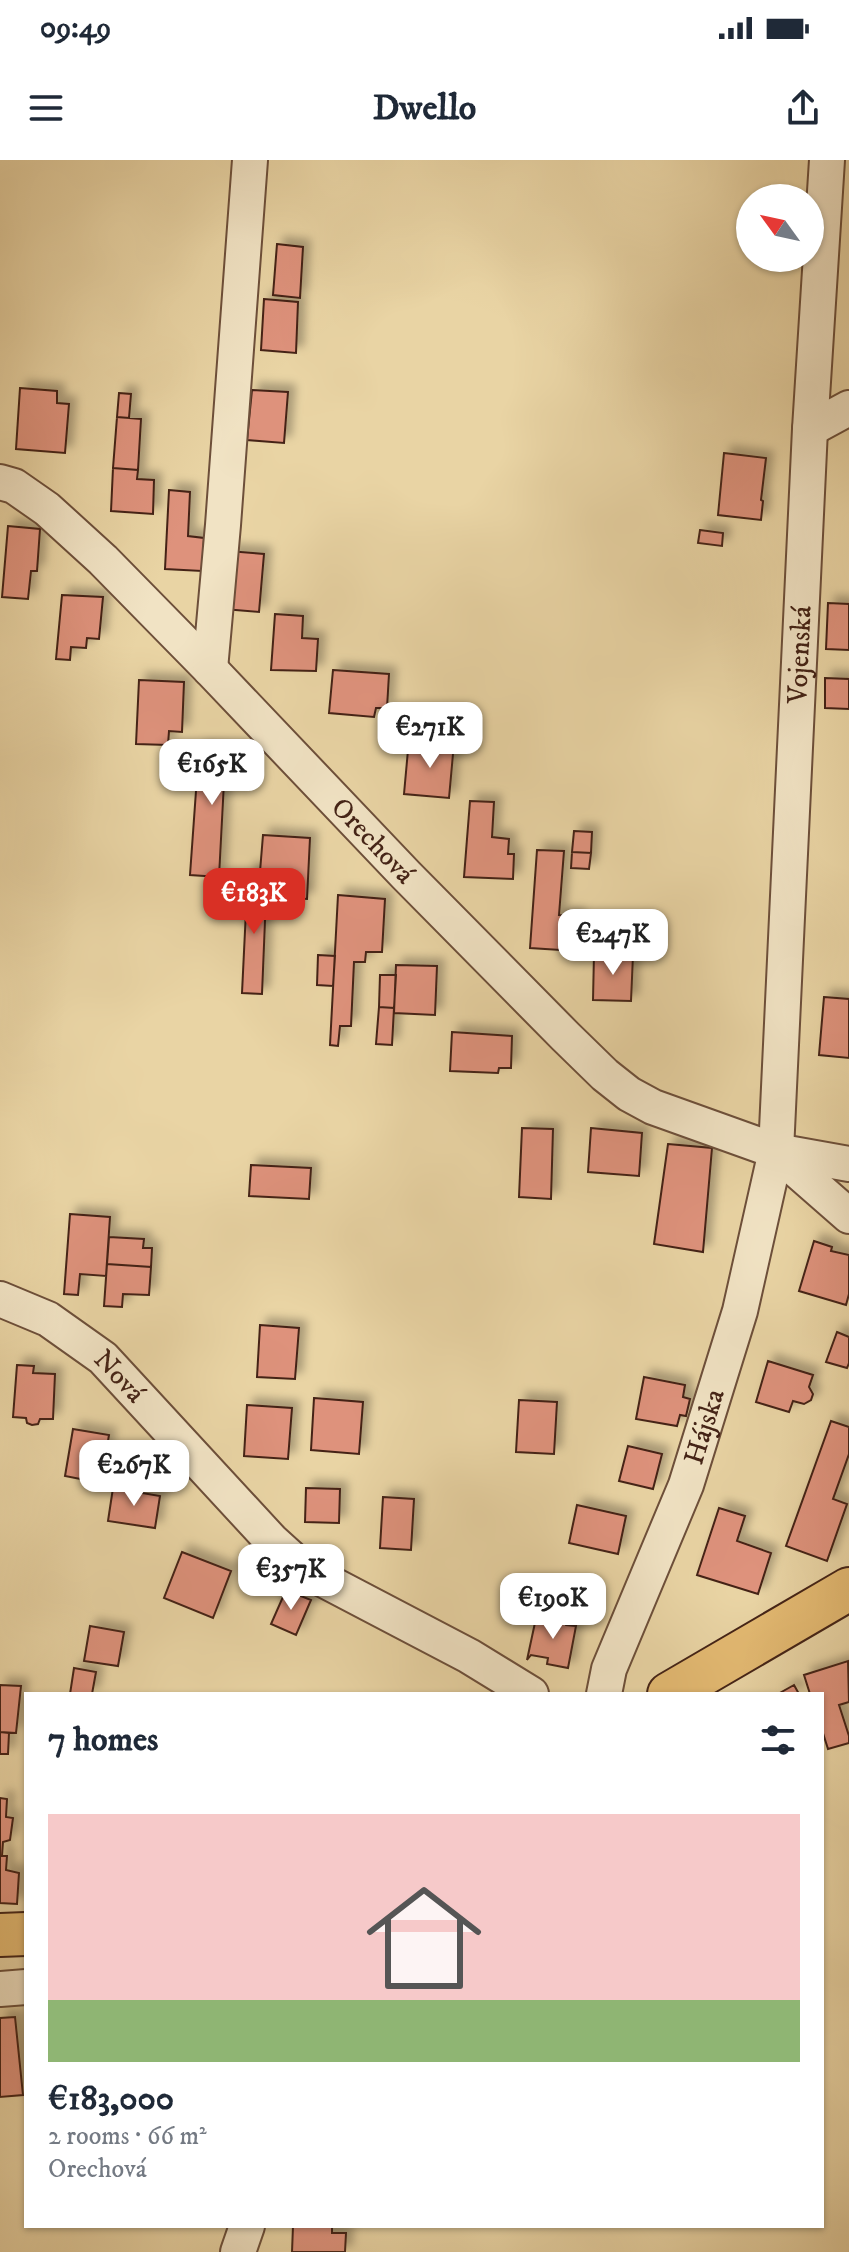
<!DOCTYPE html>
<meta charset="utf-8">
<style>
:root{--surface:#fff;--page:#f2f2f3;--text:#1f2937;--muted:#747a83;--accent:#d93025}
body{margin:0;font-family:"IM FELL DW Pica",serif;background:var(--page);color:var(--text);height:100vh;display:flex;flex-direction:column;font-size:30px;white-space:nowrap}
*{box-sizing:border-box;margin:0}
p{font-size:26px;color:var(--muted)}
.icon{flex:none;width:44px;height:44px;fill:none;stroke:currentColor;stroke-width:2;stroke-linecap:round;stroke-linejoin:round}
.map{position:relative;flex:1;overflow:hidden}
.panel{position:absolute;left:24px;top:1532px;width:800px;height:536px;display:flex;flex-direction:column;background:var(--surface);border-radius:0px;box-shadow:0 2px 6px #0004}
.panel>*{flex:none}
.needle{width:52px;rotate:303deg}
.buttons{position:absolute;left:736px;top:24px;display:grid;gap:16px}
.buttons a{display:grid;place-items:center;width:88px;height:88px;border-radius:50%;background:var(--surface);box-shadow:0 2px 6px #0004;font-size:40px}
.price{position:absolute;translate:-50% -68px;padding:0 18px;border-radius:16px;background:#fff;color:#222;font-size:26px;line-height:52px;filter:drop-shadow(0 2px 4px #0008)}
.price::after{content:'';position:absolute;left:50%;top:48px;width:24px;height:18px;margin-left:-12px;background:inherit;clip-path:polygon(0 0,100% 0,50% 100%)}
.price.selected{background:var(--accent);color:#fff}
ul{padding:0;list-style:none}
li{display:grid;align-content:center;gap:16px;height:424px;padding:0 24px}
li span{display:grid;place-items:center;height:248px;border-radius:0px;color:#555}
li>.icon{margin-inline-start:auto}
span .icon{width:144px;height:144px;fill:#fffc;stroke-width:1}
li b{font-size:34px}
h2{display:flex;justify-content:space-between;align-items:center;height:96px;padding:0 24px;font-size:34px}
.status{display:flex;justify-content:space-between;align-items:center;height:56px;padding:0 40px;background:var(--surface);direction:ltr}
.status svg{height:22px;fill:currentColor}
header{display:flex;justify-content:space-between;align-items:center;height:104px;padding:0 24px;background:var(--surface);font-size:36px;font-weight:800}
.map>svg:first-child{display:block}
.building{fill:#de927c;stroke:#442316;stroke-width:2;filter:url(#shadow)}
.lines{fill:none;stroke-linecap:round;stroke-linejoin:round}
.minor-casing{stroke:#6d4f3a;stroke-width:38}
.major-casing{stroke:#442316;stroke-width:46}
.minor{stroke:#f1e3c4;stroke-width:34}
.major{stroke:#e4ba72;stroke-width:42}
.labels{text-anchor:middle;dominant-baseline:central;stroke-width:7;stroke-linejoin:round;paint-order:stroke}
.street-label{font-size:28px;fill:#442316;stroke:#f1e3c4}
</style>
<div class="status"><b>09:49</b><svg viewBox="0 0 49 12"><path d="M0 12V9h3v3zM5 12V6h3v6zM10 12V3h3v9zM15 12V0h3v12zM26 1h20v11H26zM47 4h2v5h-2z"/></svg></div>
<header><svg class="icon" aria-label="menu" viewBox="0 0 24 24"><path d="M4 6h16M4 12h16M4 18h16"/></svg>Dwello<svg class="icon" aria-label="share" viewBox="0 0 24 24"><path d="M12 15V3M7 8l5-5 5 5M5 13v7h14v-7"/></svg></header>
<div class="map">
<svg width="849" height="2092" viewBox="0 0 849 2092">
<defs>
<filter id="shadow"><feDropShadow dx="7" dy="-7" stdDeviation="4" flood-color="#0004"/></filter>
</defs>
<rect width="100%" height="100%" fill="#e9d4a4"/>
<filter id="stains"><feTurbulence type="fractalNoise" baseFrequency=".0025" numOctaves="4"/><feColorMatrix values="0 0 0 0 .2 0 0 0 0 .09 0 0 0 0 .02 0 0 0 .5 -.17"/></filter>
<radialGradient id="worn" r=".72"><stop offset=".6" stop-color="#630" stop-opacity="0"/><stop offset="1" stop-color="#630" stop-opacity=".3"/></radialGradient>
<path class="building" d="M277,84l26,3 -3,51 -27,-3z
M264,139l34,3 -2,51 -35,-3z
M20,228l37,3v12l12,1 -4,49 -49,-4z
M252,230l36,2 -4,51 -37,-3z
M119,233l12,1 -2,24 -12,-1z
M117,257l24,2 -3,51 -25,-2z
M724,293l42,5 -5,42 2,1 -2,19 -43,-5z
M113,308l25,2 -1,9 17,1 -1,34 -42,-3z
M169,330l21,2 -2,44 16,2 -2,33 -37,-2z
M8,366l32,3 -3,42h-6l-3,28 -26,-2z
M700,370l23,3 -1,13 -24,-3z
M228,391l36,3 -5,58 -35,-3z
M62,435l41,2 -4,42 -12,-1 -1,10 -15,-1 -1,13 -14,-1z
M828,443l21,1v46l-23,-1z
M275,454l28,2 -1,22 16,1 -2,32 -45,-1z
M333,510l56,4 -2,34h-11l-2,9 -45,-4z
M825,518l24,1v30l-24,-1z
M139,520l45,2 -2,50 -13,-1 -1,14 -32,-1z
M428,580l26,3 -5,55 -45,-4 4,-44 19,1z
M199,589l46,3 -1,31 -20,-1 -5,95 -29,-2z
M470,641l24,1 -2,35 17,2 -1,15h6l-1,25 -49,-2z
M574,671l18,1 -1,21 -19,-1z
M263,675l47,3 -3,61 -49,-3z
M537,690l27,1 -5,64 19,1 -2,35 -46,-3z
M572,692l19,1 -2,16 -18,-1z
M248,709l12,1 -2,26h8l-4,98 -20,-1z
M338,735l47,4 -3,53h-16l-1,10h-11l-3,64h-11l-2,20 -8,-1z
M594,794l39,1 -2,46 -38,-1z
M318,795l17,1 -2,30 -16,-1z
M396,805l41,1 -2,49 -41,-2z
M380,815h16l-2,33 -15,-1z
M824,837l25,2v59l-30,-3z
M379,847l15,1 -2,37 -16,-1z
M452,872l60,4 -1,32h-12l-1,5 -48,-2z
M522,968l31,1 -2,70 -32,-2z
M591,968l51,5 -3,43 -51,-4z
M668,984l44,4 -9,104 -49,-8z
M251,1005l60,3 -2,31 -60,-3z
M70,1054l40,3 -4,59 -26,-2 -2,21 -14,-1z
M109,1077l35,2 -1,9h9l-1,19 -44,-3z
M814,1081l18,6 -1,4 18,4v39l-3,11 -47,-14z
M107,1104l44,3 -2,28 -26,-1 -1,13 -18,-1z
M260,1165l39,3 -4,51 -38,-2z
M837,1172l12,5v26l-2,5 -21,-6z
M768,1201l45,14 -4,12 4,7 -2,6 -7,4 -11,-3 -4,11 -33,-10z
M17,1205l17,1 -1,7 22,1 -2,45h-13l-2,5 -6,1 -5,-2 -1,-5 -13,-1z
M644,1217l41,8 -2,12 7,2 -4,17 -6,-1 -3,11 -41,-7z
M314,1238l49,4 -4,52 -48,-4z
M519,1240l38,2 -3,52 -38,-2z
M247,1245l45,3 -4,51 -44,-3z
M831,1261l18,6v27l-16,45 14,5 -20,57 -41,-15z
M73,1269l36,6 -8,48 -36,-7z
M628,1286l34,8 -9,35 -34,-8z
M113,1328l47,8 -5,32 -47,-7z
M306,1328l34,1 -1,34 -34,-1z
M383,1337l31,2 -3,51 -31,-2z
M577,1345l49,11 -8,38 -49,-11z
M719,1348l26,8 -8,25 34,12 -13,41 -61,-19z
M182,1392l49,19 -18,47 -49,-20z
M286,1430l25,10 -15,35 -25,-11z
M553,1456l9,2 4,7 10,1 -8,42 -21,-4 1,-6 -17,-3 -4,5 9,-42 10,2z
M90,1466l34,6 -6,34 -34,-5z
M848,1501l1,41 -10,3 10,31v7l-21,6 -6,-19v-36h-12l-6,-19z
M74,1508l22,4 -4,22h-22z
M0,1525l21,1 -5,47 -16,-1z
M794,1525l5,9h-21z
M0,1572l9,1 -1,21h-8z
M0,1638l7,1 -1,18 7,1 -3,22 -7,2 -1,14h-2z
M0,1696h7l-1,14 13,3 -2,31 -17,-1z
M15,1857l8,78 -23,2v-79z
M293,2066h39v7h14l-1,19h-53z"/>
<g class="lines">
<g class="minor-casing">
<g id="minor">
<path d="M810,269l39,-21"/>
<path id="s1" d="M0,322l14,4 33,23 56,51 107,109 196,206 159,161 40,39 24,19 24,13 123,44 73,13"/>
<path d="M210,509l13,-144 27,-365"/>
<path d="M777,993l72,63"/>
<path id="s2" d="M0,1139l48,20 55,39 168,182 32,29 166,87 62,38"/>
<path id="s3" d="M604,1534l5,-25 77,-184 54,-174 36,-160 34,-722 17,-269"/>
<path d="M0,1829l26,-2"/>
<path d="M238,2092l9,-26"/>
</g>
</g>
<g class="major-casing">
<path id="major" d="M669,1534l180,-105
M0,1775l26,-1"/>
</g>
<use href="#minor" class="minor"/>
<use href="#major" class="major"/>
</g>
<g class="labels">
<g class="street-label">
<text stroke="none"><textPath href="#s3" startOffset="1068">Vojenská</textPath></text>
<text stroke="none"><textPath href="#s1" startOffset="520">Orechová</textPath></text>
<text stroke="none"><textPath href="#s2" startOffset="144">Nová</textPath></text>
<text stroke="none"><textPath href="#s3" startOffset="286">Hájska</textPath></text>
</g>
</g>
<rect width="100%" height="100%" filter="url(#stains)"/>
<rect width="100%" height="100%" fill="url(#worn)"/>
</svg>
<div class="buttons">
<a><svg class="needle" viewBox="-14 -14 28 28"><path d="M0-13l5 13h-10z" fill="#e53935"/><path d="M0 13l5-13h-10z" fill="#747a83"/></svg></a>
</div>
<b class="price" style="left:430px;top:610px">€271K</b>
<b class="price" style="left:212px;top:647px">€165K</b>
<b class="price selected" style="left:254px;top:776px">€183K</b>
<b class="price" style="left:613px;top:817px">€247K</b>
<b class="price" style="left:134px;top:1348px">€267K</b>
<b class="price" style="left:291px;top:1452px">€357K</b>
<b class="price" style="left:553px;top:1481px">€190K</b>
<section class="panel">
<h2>7 homes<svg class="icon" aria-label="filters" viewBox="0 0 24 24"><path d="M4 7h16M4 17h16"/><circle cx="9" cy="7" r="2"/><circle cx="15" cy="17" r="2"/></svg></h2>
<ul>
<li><span style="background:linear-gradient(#f6c9c9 75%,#8fb573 0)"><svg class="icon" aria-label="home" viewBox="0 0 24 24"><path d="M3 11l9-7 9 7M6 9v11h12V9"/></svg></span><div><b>€183,000</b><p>2 rooms · 66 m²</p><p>Orechová</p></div></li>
</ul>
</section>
</div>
